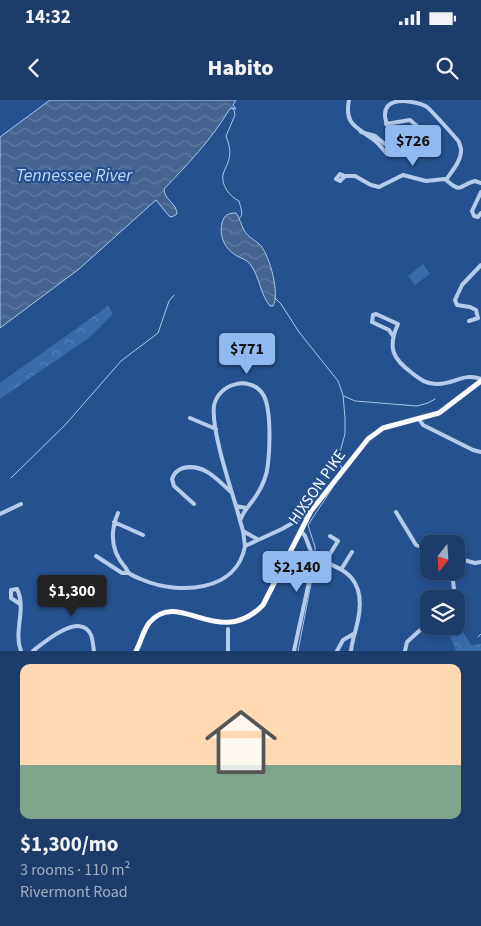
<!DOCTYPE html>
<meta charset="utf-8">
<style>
:root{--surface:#1c3d6a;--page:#254470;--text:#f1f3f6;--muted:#a0aec1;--line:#3a567e;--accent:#90b9f0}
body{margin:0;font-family:"Source Sans 3",sans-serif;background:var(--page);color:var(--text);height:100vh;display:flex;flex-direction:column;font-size:19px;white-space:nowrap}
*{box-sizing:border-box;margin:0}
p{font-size:16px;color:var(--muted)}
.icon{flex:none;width:28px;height:28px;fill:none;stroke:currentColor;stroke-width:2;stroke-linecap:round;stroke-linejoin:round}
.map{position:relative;height:551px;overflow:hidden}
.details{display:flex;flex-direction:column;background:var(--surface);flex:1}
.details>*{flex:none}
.needle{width:32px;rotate:197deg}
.buttons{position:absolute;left:420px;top:435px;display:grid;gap:10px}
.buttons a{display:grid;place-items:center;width:45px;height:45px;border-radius:10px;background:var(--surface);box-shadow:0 2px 8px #0003,0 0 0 1px var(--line);font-size:25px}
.price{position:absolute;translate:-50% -42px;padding:0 11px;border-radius:5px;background:var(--accent);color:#111;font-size:16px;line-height:32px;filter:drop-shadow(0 1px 2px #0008)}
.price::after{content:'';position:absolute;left:50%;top:30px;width:15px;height:11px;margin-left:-8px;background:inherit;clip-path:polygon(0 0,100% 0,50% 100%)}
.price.active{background:#222;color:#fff}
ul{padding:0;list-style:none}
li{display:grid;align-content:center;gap:10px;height:265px;padding:0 20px}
li span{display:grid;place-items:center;height:155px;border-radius:10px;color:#555}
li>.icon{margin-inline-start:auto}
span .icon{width:90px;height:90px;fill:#fffc;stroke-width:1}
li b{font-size:21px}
.status{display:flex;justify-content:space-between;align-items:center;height:35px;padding:0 25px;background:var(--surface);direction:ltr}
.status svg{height:14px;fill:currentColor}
header{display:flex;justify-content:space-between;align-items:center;height:65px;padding:0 20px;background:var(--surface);font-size:22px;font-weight:800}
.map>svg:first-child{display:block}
.grass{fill:#396bab}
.forest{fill:url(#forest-crowns)}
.water{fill:url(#water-waves);stroke:#a9c7ec}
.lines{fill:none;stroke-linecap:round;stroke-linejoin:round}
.stream{stroke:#a9c7ec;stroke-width:1}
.minor{stroke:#b5cceb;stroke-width:4}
.major{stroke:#f9fbff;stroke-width:5}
.labels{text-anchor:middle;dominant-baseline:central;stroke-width:4.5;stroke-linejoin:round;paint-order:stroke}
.street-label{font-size:16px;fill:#fff;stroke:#25518e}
.water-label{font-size:18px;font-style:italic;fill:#c1d7f2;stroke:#25518e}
</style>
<div class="status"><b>14:32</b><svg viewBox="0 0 49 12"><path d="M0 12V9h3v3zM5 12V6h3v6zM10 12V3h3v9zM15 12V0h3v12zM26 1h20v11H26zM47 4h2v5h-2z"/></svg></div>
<header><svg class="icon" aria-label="back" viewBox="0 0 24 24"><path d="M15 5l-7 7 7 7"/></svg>Habito<svg class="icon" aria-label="search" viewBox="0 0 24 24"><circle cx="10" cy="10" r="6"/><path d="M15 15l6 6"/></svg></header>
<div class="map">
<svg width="481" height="551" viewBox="0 0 481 551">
<defs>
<pattern id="forest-crowns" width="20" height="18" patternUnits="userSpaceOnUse" patternTransform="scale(1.25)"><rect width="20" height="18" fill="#396bab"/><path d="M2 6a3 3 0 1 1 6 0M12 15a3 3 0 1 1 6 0" fill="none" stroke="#5781b8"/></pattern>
<pattern id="water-waves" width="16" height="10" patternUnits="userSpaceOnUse" patternTransform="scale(1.25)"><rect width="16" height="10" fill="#456590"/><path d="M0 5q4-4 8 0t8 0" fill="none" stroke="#617ca1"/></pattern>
</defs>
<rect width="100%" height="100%" fill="#25518e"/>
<path class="grass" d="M423,164l7,10 -15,11 -7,-9z"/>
<path class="forest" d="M108,206l5,8 -23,23 -90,62v-16z
M460,527l11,18 10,-1v7h-25l-8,-19z"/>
<path class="water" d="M50,0h186l-3,5 3,4 -4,-1 -3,2c-17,29 -42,55 -65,79 0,11 13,14 13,25l-5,3 -3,-1 -13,-16 -77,69 -79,59v-191z
M236,113c4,5 5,12 8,17 4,8 12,10 17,16 9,11 19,48 12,60h-3c-10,-12 -10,-29 -20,-42 -3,-4 -9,-6 -13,-8 -12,-7 -18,-19 -15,-33 2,-8 6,-10 14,-10z"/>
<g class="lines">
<path class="stream" d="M231,8l3,2 1,5 -9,21c3,8 5,15 3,23 -1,6 -5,10 -6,16 -2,10 7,22 16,26 1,5 5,13 1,17
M275,198l6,6 18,28 39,49 5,14 2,23v16l-7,25 4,10
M344,296l11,5 62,5 11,-3 7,-4
M11,378l54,-53 56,-64 37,-28 11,-32 5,-6
M315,457v-10l-7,-22 25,-38
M478,537l3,-3
M298,551l17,-88"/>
<path class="minor" d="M349,0c-5,25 8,27 25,40 5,4 9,9 13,14
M386,24l24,-4 7,6 4,12 -4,5
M361,32l14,4 16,13h8c-8,-14 -30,-49 6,-48 7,1 16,2 22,6 2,1 30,32 32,35 0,1 2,6 2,7 1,11 -9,22 -15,31
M345,76l-5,5 -4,-2 4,-5 5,2h10l16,9 8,2 24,-12 23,6 19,-2c18,16 13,6 30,2l6,2
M481,92l-9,19 2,5 4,1 3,-4
M469,221l9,-3 -2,-8 -6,-3 -13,-2 -2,-5 7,-15 19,-20
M393,236l-4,-6 -17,-8 1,-7 3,-1 22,10c-11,24 -5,35 14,49 8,6 14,11 24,11 17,1 28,-12 45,-5
M190,318l26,11
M419,319l4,6 50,25 8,2
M194,404l-20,-18 -2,-7c2,-6 5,-9 11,-11 21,-5 35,12 49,25
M236,406l7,25 14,8
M396,412l20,33 13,5
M118,413c-8,19 -7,38 7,54 2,2 2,5 4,6 3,3 10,5 14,7 36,15 94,12 102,-34l37,-17 28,-16
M0,414l21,-10
M240,421c3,-10 10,-16 16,-25 6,-9 11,-21 12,-32 2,-17 3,-54 -4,-68 -12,-22 -46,-13 -50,10 -3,22 15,77 22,100l10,2
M114,422l29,13
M243,431l2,15
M96,456l26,17h6
M456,458l19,5 6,-1
M314,459c34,9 52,22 44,61 -2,10 -6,21 -7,31
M325,462l13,-21 -8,-5
M342,468l10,-16
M452,471l3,28
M20,504l-9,-6v-8l6,-1c10,20 -4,42 4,62
M228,529v22
M33,551c11,-9 48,-40 58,-16 2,5 2,11 3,16
M294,551l20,-92 -9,-23 -4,-5
M337,551l6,-11 12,-7
M405,551l2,-9 22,-20"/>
<path class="major" d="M136,551c5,-9 7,-20 13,-28 30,-36 69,28 114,-18l48,-94 57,-72 15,-11 56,-15 42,-32"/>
</g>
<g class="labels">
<g class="street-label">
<text transform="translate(317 387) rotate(-55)">HIXSON PIKE</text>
</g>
<g class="water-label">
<text x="74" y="75">Tennessee River</text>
</g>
</g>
</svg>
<div class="buttons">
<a><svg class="needle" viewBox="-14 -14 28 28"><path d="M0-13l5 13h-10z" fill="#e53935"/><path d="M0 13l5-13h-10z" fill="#a0aec1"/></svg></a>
<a><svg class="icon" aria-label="layers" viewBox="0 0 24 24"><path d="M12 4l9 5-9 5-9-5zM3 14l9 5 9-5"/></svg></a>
</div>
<b class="price" style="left:413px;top:67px">$726</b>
<b class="price" style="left:247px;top:275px">$771</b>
<b class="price" style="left:297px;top:493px">$2,140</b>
<b class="price active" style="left:72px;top:517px">$1,300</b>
</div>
<section class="details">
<ul>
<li><span style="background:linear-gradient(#ffd9b3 65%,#7fa58c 0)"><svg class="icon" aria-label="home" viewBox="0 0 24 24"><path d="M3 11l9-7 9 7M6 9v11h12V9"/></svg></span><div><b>$1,300/mo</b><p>3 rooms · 110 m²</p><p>Rivermont Road</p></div></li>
</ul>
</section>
